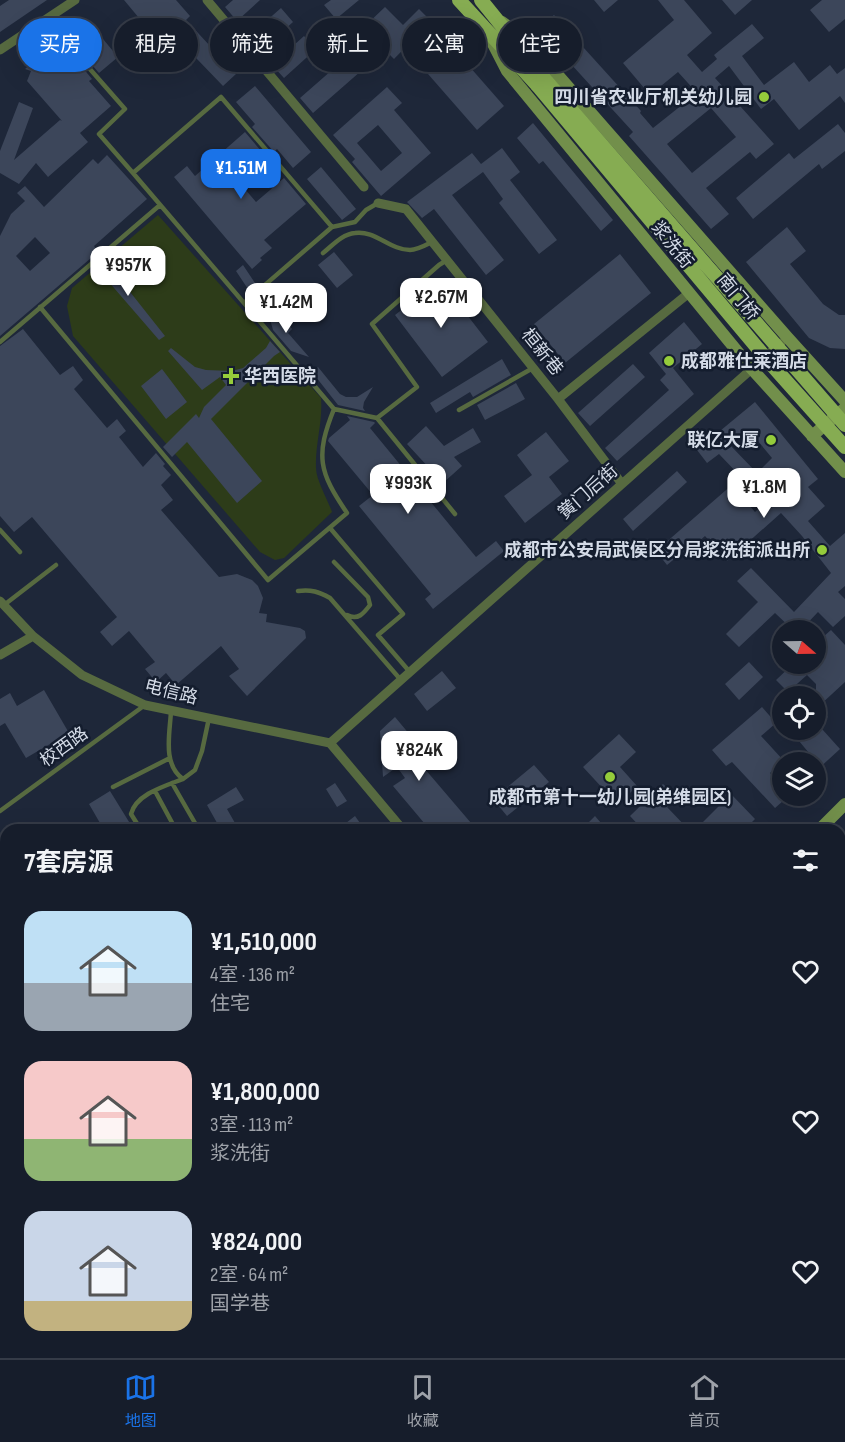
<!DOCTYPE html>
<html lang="zh">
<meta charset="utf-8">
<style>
:root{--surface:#161d2b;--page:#232a37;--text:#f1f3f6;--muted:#9ea2a9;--line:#353b47;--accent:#1a73e8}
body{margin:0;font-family:"Sofia Sans Condensed","Noto Sans SC",sans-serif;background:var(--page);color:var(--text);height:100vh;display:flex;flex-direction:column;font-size:22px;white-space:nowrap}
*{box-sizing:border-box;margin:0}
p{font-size:20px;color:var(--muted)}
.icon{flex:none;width:33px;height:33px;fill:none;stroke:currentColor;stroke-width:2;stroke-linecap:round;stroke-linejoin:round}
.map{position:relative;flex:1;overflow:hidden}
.details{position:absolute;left:0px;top:824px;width:846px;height:536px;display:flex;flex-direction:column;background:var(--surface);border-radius:18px 18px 0 0;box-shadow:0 6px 24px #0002,0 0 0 2px var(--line)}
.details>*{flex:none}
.hud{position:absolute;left:18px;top:18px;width:810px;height:54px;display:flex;gap:12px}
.needle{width:39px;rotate:110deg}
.tools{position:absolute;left:772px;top:620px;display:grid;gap:12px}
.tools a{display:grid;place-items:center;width:54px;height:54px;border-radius:50%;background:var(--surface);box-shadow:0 6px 24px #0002,0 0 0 2px var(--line);font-size:30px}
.price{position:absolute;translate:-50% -51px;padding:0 14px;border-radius:12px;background:#fff;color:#222;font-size:20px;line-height:39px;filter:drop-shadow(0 2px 3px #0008)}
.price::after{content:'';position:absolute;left:50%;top:36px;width:18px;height:14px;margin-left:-9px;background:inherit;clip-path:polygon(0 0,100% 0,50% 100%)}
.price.on{background:var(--accent);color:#fff}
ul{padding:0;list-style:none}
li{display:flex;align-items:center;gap:18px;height:150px;padding:0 24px}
li span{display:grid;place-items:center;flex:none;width:168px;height:120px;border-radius:18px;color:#555}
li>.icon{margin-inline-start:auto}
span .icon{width:72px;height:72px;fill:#fffc;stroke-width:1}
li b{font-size:26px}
h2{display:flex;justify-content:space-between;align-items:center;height:72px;padding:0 24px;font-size:26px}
.chip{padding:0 21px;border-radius:27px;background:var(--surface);box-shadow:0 6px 24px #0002,0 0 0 2px var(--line);font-size:21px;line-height:54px}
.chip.on{background:var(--accent);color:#fff}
.tab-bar{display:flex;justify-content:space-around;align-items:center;height:84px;border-top:2px solid var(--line);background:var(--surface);font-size:16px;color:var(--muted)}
.tab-bar a{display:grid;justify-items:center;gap:3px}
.tab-bar .on{color:var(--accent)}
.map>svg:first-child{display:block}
.green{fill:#2d3c19}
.water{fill:#203767}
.building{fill:#3c465a;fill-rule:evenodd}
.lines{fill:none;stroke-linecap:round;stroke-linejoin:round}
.lane{stroke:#576a40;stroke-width:4.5}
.street{stroke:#576a40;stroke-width:9}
.secondary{stroke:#728f4b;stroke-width:12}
.primary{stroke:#86ac52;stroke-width:14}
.primary-bridge{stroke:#86ac52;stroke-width:14}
.poi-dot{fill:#95cc3b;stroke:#141d2e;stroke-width:2}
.labels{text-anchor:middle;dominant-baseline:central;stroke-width:5;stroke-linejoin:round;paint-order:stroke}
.poi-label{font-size:18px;font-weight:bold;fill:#d4dbe7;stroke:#141d2e;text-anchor:end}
.street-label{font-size:18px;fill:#d4dbe7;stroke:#141d2e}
</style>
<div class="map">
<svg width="845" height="1358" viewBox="0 0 845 1358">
<rect width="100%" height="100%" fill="#1e2739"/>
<path class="green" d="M158,215l163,183c2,24 -6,46 -5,70 0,12 12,32 16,44l-48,46 -9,2 -15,-8 -187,-216 -6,-30 5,-18z
M162,1353h51c-12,5 -39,5 -52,2z"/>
<path class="water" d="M845,1249v109h-48l3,-5h40v-91z"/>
<path class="building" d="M9,0h38l-47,32v-26z
M124,0h52l14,16 -4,4 50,54 -13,12 -52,-54 -12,10z
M233,0h27l-23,21 -12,-14z
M331,0h28l-23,19 -12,-14z
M594,0h24l-14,12z
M658,0h26l28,33 -25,22 15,17 15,-13 -3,-4 38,-31 12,14 -22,18 22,29 30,-23 15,20 21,-17 7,9 8,-6v35l-5,-7 -41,34 -25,-31 -13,10 -32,-43 -14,12 59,66 -18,15 -6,-7 -44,36 23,26 -18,15 -82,-93 4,-4 -94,-103 15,-14 87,96 -1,2 13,15 44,-35 -19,-21 -28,23 -27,-32 51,-43zM711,108l25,29 -44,36 -25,-29z
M722,0h30l-17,15z
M822,0h23v19l-16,13 -19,-22z
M385,7l18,18 16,-16 12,12 -37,38 -31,-31z
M281,8l12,14 -32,29 -13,-14z
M93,27l25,30 -19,16 -25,-29z
M304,36l12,13 -32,29 -12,-13z
M56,43l8,9 3,-3 25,30 -3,2 22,25 -31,27 8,9 -40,35 -12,-14 -17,21 -19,-11v-22l19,-49 14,6 -19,52 46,-40 2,1 -35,-40 4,-10 -6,-2z
M356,49l13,15 -56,49 -13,-15z
M455,50l49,56 -27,24 -49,-56z
M255,86l56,66 -18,16 -16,-19 -3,3 -22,-25 3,-3 -19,-22z
M387,87l15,16 -8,7 37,43 -50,43 -29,-34 3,-3 -22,-24zM378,125l24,28 -21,18 -24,-28z
M533,123l80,97 -12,11 -58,-70 -4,3 -22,-26z
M838,124l7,9v18l-23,18 -3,-5 -66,55 -17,-21 53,-45 5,6z
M245,132l22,26 -28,24 17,20 28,-24 22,26 -42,36 8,8 -12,10 2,2 -10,9 -78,-92 13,-11 8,10z
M502,148l18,24 -10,8 47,60 -18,14 -40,-51 4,-4 -20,-27 -31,23 52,65 -18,15 -52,-66 -12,9 -15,-16 65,-49 9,11z
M107,155l40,44 -53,47 4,6 -98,84v-100l11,-22 14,-13 -8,-8 8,-7 19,21 49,-48 5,5zM35,237l15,16 -20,18 -14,-15z
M321,167l35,42 -14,11 -35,-41z
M787,227l19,24 -16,13 33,40 16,11h6v34l-15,-1 -21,-10 -63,-76z
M334,252l19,23 -16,13 -19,-23z
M620,254l31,39 -86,70 -31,-39z
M104,259l61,77 -6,4 -64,-74z
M243,265l14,21 -7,6 -14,-21z
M440,280l48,62 -46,35 -47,-62z
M280,313l12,16 -4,4 21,24 -18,-6 -18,-21 -3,-11z
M684,322l18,22 -29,24 21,26 -77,67 -12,-13 64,-58 -9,-10 6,-6 -17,-21z
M23,329l37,46 13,-9 10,14 -9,9 33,39 10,-9 9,12 -7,6 24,30 13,-14 9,11 -2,2 8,9 -10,10 12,15 -12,10 58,67 18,-3 15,6 6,6 5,12 -4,15 8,1 -1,8 34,6 5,3 1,7 -59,58 -18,-20 10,-7 -18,-23 -45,39 -10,-12 -10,9 -11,-13 10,-7 -26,-31 -17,15 -12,-14 17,-15 -85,-100 -18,15 -14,-16v-170z
M270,341l10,11 -6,4 -63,63 51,62 -25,22 -50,-61 -15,15 -9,-10 33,-33 3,4 5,-11 22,-22 -6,-8 -18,13 -34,-39 3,-3 24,19 11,3 26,1 11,-3 23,-20z
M502,359l9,16 -38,22 -3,-5 -34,21 -6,-10z
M633,364l12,13 -55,49 -12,-13z
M318,367l22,27 6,3h11l16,-10 -9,15 -1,6 2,3 -27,-6 -26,-33z
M162,369l25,33 -21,17 -25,-33z
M516,383l9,16 -40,21 -8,-15z
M755,402l63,77 -10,8 17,19 -17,15 22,25 15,-13v53l-7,6 7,7v17l-12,11 -15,-15 -17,18h-8l-18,-17 -36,34 -13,-13 32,-32 -21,-21 14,-13 43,44 37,-39 -29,-37 -21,-23 -54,48 -22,-25 -8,7 -1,-2 -29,24 -11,-14 85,-74 -22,-23 -12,9 -10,-13zM748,429l24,29 -19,19 18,20 -16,15 -18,-21 20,-18 -27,-28z
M347,416l27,6 1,1 -5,5 106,129 20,-16 8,10 -71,58 -8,-10 6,-5 -72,-88 14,-11 -45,-54 1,-3 21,-18z
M426,426l18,20 29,-18 8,14 -27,15 8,9 -19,17 -36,-39z
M546,432l23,29 -20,16 13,17 -37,29 -21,-27 28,-21 -15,-20z
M677,471l10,11 -54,49 -10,-12z
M831,630l14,15v37l-26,24 9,11 -12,10v-43l-9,-9 -19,17 -12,-12 18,-17h22v-20z
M749,662l14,15 -24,23 -14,-16z
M442,671l14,17 -29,23 -13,-17z
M44,690l25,43 -43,25 -21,-35 -5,3v-27l10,-6 7,13z
M762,707l14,16 -15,13 23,25 -14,12 13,14v14l-8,7 -43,-46 -6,4 -14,-16z
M395,717l26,31 -8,7 64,75h-47l-37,-44 12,-8 -8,-11 -14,10 -3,-46z
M789,729h33l18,20 -24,22v-9h-17l10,-9z
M619,734l17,18 -16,15 17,19 -19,19 -35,-38z
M534,765l15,17 -42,34 -14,-17z
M335,783l12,18 -10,6 -11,-18z
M663,784l14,13 -10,10 22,23h-46l-13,-14z
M236,787l8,13 -17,9 12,21h-18l-14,-25z
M110,791l24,39h-30l-15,-26z
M731,794l24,25 -11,11h-49z
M355,816l10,14h-28z
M595,816l12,14h-26z"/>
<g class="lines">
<path class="lane" d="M46,19l79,90 -26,25 34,39
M332,227l23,-5 11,-12 12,-7
M323,253c9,-7 19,-19 32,-20 20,-3 35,17 55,17 7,0 16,-5 22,-8
M244,303l-111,-130 88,-76 111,130 -88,76 90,106 43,9 78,96
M40,307l228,273 79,-67c-28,-41 -32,-57 -13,-104
M0,342l160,-137
M459,410l74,-42
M377,418l40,-31 -45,-63 67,-59 8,-5
M330,528l73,86 -25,21 31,36
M0,530l20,22
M334,562l34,35 2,8c-6,8 -12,16 -23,10
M298,591c13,-2 21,1 32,7l70,81
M4,605l52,-40
M171,711c-1,22 -9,53 12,68l12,-9 7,-19 7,-33
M172,783l27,47
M113,787l57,-29
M155,791l21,39
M0,811l145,-106
M141,830l-10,-16c5,-20 34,-28 52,-35
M0,899l6,10
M0,976l6,-4
M0,1014l6,10
M1,1074l5,-13
M0,1122l6,2
M0,1181l6,2
M0,1285l6,2
M133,1358l2,-5
M148,1358l2,-5"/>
<path class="street" d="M207,0l157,187
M0,50l75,-50
M378,203l28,6 152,190 64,85
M558,399l131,-106
M0,601l33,35 49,39 63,30 185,38
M0,655l33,-19
M330,743l451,-400
M330,743l73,87
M840,1052l5,2
M840,1212l5,-16
M782,1358l2,-5"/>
<path class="secondary" d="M502,22l26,19 260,297 57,63
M489,36l18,35 244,297 94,104
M812,436l33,-28
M819,830l26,-26
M0,1334l6,2
M57,1353l15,5
M273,1358l5,-5"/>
<path class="primary" d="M459,0l78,85
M481,0l62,77
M0,1355l10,3"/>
<path class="primary-bridge" d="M543,77l302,348
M537,85l233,278 75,84"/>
</g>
<g class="poi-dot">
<circle cx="764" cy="97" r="6"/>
<circle cx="669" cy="361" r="6"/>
<path d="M228 367h6v6h6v6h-6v6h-6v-6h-6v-6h6z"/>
<circle cx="771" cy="440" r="6"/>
<circle cx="822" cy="550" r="6"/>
<circle cx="610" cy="777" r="6"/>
</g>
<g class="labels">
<g class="poi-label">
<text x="752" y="97">四川省农业厅机关幼儿园</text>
<text x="681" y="361" text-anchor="start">成都雅仕莱酒店</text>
<text x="244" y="376" text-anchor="start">华西医院</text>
<text x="759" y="440">联亿大厦</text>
<text x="810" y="550">成都市公安局武侯区分局浆洗街派出所</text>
<text x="610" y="797" text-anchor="middle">成都市第十一幼儿园(弟维园区)</text>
</g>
<g class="street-label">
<text transform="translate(672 245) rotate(51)">浆洗街</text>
<text transform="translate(738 297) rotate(50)">南门桥</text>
<text transform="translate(542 352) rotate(51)">桓新巷</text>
<text transform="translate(588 492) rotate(-41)">黉门后街</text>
<text transform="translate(171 692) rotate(14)">电信路</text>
<text transform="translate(64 747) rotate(-36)">校西路</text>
</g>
</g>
</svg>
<div class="tools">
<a><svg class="needle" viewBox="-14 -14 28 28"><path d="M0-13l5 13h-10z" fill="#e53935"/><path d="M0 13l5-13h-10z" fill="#9ea2a9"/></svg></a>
<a><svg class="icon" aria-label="locate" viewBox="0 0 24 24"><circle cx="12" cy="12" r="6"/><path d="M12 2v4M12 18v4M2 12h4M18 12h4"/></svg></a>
<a><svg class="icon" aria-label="layers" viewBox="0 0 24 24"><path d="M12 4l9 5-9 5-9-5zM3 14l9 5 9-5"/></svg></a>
</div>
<b class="price on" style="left:241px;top:200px">¥1.51M</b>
<b class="price" style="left:128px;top:297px">¥957K</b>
<b class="price" style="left:441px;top:329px">¥2.67M</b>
<b class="price" style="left:286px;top:334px">¥1.42M</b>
<b class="price" style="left:408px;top:515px">¥993K</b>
<b class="price" style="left:764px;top:519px">¥1.8M</b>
<b class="price" style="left:419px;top:782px">¥824K</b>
<div class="hud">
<a class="chip on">买房</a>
<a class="chip">租房</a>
<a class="chip">筛选</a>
<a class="chip">新上</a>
<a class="chip">公寓</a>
<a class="chip">住宅</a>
</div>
<section class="details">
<h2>7套房源<svg class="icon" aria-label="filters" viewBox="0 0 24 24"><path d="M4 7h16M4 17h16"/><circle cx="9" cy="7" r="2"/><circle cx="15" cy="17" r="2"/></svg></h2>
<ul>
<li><span style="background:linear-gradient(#bfe0f5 60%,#9aa5b1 0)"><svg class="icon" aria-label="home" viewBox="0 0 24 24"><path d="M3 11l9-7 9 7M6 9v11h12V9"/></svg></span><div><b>¥1,510,000</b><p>4室 · 136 m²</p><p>住宅</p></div><svg class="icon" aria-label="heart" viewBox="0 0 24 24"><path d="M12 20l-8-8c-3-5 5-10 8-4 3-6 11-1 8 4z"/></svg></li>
<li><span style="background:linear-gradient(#f6c9c9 65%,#8fb573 0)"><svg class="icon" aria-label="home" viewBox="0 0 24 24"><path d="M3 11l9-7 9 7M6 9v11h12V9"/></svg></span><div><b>¥1,800,000</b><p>3室 · 113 m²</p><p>浆洗街</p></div><svg class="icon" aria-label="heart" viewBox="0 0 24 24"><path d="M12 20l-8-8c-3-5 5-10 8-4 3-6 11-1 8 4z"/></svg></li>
<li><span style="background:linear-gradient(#c9d6e8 75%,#c2b280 0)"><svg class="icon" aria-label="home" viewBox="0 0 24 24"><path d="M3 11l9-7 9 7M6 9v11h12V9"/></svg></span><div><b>¥824,000</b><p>2室 · 64 m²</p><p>国学巷</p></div><svg class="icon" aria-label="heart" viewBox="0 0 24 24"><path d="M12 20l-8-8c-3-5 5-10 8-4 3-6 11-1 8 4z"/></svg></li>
</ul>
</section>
</div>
<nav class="tab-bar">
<a class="on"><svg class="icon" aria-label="map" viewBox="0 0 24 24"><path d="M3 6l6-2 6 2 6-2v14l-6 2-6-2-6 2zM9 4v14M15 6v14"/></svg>地图</a>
<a><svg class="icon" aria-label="saved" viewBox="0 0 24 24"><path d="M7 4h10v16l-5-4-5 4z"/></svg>收藏</a>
<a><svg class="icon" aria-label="home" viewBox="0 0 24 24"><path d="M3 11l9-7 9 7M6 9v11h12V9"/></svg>首页</a>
</nav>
